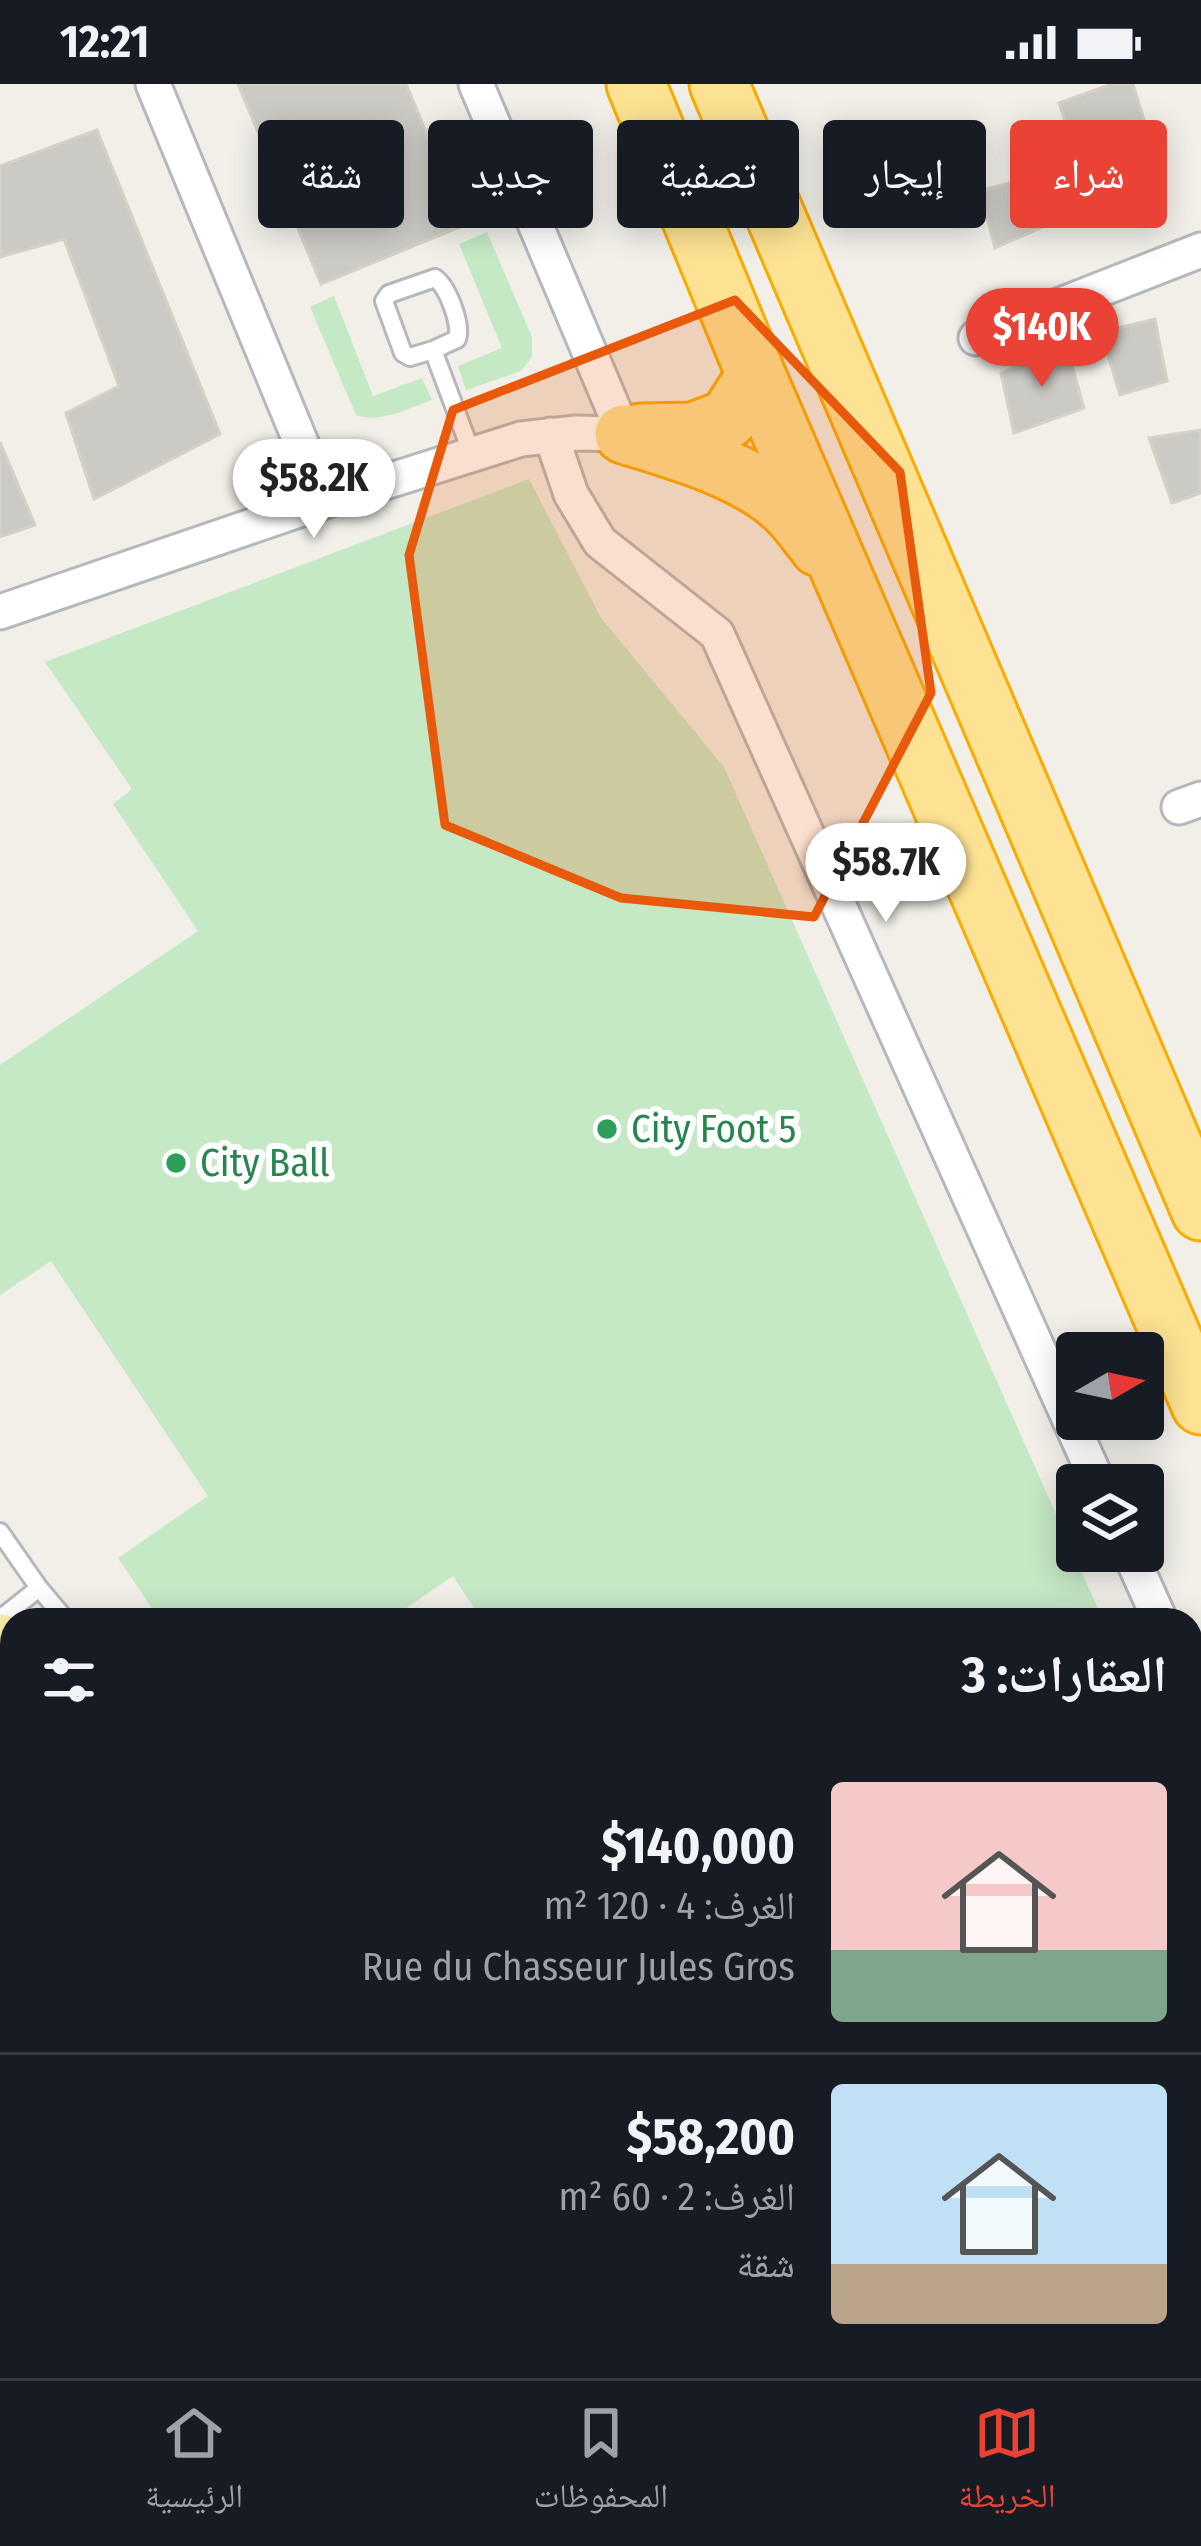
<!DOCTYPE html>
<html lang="ar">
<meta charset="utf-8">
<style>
:root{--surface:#171b24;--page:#20242c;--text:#f1f3f6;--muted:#9ea1a6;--line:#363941;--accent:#ea4335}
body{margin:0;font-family:"Fira Sans Condensed","Noto Naskh Arabic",sans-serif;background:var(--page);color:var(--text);direction:rtl;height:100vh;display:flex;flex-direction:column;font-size:45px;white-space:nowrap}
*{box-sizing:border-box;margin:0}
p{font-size:39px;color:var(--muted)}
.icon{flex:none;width:66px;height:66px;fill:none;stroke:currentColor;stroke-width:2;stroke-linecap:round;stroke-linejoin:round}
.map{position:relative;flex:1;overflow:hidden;direction:ltr}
.panel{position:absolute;left:0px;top:1524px;width:1203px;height:771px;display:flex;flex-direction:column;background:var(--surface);border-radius:36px 36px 0 0;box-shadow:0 6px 30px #0003;direction:rtl}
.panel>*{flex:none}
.hud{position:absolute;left:36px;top:36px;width:1131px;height:108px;direction:rtl;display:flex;gap:24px}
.needle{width:78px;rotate:81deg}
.buttons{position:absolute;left:1056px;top:1248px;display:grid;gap:24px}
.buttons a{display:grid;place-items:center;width:108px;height:108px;border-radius:12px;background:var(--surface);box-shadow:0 6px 30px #0003;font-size:60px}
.price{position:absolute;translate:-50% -102px;padding:0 27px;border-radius:42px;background:#fff;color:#222;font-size:39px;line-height:78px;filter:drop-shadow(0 3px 6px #0008)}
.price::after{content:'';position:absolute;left:50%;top:72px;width:36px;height:27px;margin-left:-18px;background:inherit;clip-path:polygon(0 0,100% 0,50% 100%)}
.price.active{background:var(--accent);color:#fff}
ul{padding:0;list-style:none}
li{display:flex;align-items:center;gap:36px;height:300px;padding:0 36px}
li+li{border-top:3px solid var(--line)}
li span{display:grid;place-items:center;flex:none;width:336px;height:240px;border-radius:12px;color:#555}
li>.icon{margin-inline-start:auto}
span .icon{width:144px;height:144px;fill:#fffc;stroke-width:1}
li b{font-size:51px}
h2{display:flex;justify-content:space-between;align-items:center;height:144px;padding:0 36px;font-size:51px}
.tag{padding:0 42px;border-radius:12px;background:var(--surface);box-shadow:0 6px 30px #0003;font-size:42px;line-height:108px}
.tag.active{background:var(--accent);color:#fff}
.status{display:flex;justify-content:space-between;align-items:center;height:84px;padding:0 60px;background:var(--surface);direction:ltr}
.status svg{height:33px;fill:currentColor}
.menu{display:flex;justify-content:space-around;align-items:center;height:168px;border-top:3px solid var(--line);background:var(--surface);font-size:33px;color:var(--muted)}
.menu a{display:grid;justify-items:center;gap:6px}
.menu .active{color:var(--accent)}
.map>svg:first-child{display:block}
.green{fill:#c5e8c5}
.building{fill:#cccac5;stroke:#d6d1c6;stroke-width:3}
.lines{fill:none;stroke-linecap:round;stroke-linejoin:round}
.lane-casing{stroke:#b5b8bc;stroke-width:22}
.street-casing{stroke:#b5b8bc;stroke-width:39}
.secondary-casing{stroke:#b6babf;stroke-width:51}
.primary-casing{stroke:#f2c960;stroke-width:57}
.highway-casing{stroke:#f9ab00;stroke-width:63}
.lane{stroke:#fff;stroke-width:16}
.street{stroke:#fff;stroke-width:33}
.secondary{stroke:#fff;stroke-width:45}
.primary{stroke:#fff2af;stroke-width:51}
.highway{stroke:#fde293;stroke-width:57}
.rail{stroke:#b6b7b8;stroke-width:9;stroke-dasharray:3 15;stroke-linecap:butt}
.marked{fill:#e8590c;fill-opacity:0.2;stroke:#e8590c;stroke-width:9;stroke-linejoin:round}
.leisure-dot{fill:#2e9e5b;stroke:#fff;stroke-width:4.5}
.labels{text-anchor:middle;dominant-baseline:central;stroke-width:12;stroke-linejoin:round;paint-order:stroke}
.leisure-label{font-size:39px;fill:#27864d;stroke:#fff;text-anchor:start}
</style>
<div class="status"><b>12:21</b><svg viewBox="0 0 49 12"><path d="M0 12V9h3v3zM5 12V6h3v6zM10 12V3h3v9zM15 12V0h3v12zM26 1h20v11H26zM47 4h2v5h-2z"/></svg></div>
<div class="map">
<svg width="1201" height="2294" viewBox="0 0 1201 2294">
<rect width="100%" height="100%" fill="#f1efe8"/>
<path class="green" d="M487,148l45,105v20l-11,14 -55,19 -8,-24 44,-18 -43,-104z
M334,212l39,100 49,-18 10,22c-23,8 -52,24 -76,15l-46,-108z
M529,395l72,139 123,149 379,853h-621l-29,-44 -64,44h-229l-42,-62 90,-62 -157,-235 -51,34v-230l198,-134 -85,-127 19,-15 -87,-127z"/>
<path class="building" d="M238,0h168l59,141 -144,59z
M1112,0h21l25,81 -70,24 -29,-86z
M97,46l123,304 -126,65 -28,-86 53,-27 -55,-147 -64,18v-91z
M1045,89l16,46 -66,29 -15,-57z
M1155,235l12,62 -47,14 -19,-63z
M1066,260l18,64 -70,25 -13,-60z
M1201,346v63l-29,10 -23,-65z
M0,358l35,83 -35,12z
M1191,1774l10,19v184l-10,-2z
M1191,2084l10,4v159l-10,-3z"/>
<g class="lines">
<g class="lane-casing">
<path id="lane" d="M433,266l-23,7 -7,-4 -19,-52 5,-7 46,-16c13,9 27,47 22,61l-24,11 39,104
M0,1448l39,56 -39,31
M39,1504l27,32
M0,2097l12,4"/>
</g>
<g class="street-casing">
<path id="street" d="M153,0l172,417
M976,254l225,-88
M551,351l20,59 29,48 117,92 382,851
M0,528l325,-111 196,-62 55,-6 48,1 -148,-350
M1179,723l22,-8
M1129,1467l31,69
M1191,1608l10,24
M1191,2020l10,2"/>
</g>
<g class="secondary-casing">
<path id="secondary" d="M0,2199l12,6
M162,2283l18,11"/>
</g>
<g class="primary-casing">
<path id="primary" d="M0,1556l12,14
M735,2283l15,11"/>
</g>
<g class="highway-casing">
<path id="highway" d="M636,0l120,291 445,1030
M719,0l482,1127
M640,349l53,-1 35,-13 28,-44
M624,350c53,17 123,35 164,75 11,11 21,25 31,38"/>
</g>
<use href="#lane" class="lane"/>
<use href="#street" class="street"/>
<use href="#secondary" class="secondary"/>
<use href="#primary" class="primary"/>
<use href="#highway" class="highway"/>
<path class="rail" d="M0,1715l12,15
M594,2283l13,11"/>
</g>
<path class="marked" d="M735,216l165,172 31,221 -117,224 -193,-19 -176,-73 -36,-270 44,-145z"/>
<g class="leisure-dot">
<circle cx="607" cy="1045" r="12"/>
<circle cx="176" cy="1079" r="12"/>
</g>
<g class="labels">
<g class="leisure-label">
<text x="631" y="1045">City Foot 5</text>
<text x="200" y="1079">City Ball</text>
</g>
</g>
</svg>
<div class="buttons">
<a><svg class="needle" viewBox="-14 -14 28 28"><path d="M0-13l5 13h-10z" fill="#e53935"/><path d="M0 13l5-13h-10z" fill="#9ea1a6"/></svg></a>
<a><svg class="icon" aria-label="layers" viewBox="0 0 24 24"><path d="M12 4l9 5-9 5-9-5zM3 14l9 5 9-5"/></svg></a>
</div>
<b class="price active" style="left:1042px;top:306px">$140K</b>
<b class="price" style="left:314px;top:457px">$58.2K</b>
<b class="price" style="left:886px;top:841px">$58.7K</b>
<div class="hud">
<a class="tag active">شراء</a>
<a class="tag">إيجار</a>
<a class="tag">تصفية</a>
<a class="tag">جديد</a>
<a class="tag">شقة</a>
</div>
<section class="panel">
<h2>العقارات: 3<svg class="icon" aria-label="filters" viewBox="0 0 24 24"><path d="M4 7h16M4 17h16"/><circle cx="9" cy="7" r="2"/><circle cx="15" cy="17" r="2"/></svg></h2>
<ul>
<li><span style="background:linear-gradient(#f6c9c9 70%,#7fa58c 0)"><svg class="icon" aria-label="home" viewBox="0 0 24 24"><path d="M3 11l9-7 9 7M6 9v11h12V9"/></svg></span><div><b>$140,000</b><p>الغرف: 4 · 120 m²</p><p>Rue du Chasseur Jules Gros</p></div></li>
<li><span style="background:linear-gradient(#bfe0f5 75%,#b9a48a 0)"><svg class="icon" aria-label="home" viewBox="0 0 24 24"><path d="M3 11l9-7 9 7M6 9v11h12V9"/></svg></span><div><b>$58,200</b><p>الغرف: 2 · 60 m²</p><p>شقة</p></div></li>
</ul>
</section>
</div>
<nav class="menu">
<a class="active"><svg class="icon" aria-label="map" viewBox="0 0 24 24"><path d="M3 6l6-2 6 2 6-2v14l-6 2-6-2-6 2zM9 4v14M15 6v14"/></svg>الخريطة</a>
<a><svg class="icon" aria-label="saved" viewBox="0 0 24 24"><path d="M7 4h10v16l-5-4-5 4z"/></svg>المحفوظات</a>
<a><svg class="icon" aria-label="home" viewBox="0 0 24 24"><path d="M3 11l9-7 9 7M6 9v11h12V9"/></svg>الرئيسية</a>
</nav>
